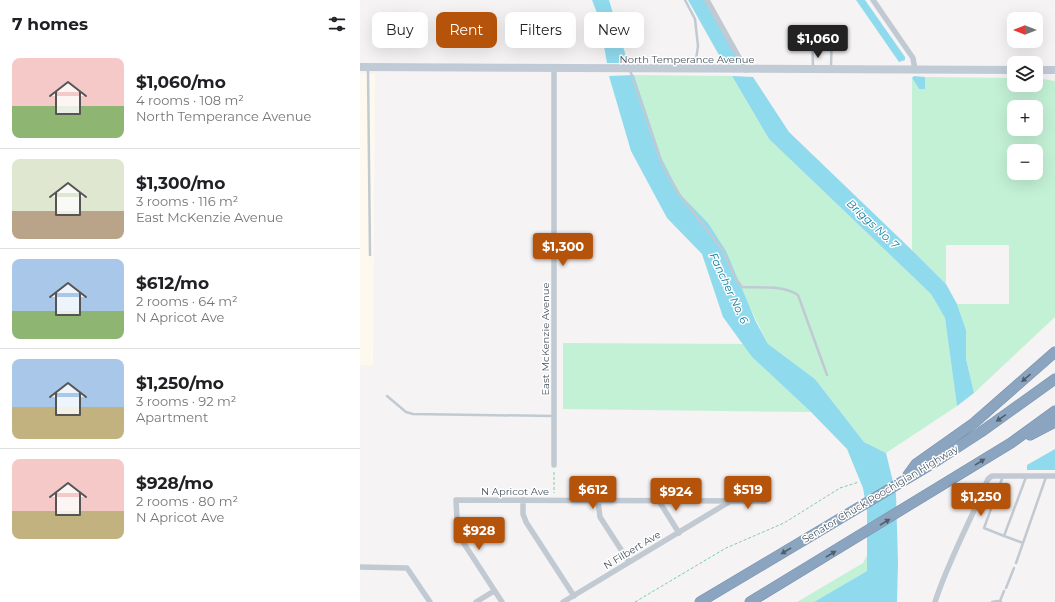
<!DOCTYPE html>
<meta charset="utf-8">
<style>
:root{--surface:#fff;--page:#f2f2f2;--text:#202124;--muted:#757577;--line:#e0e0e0;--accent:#b45309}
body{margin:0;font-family:Montserrat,sans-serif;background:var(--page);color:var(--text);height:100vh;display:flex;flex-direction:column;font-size:15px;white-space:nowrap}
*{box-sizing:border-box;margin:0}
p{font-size:13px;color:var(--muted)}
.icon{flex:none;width:22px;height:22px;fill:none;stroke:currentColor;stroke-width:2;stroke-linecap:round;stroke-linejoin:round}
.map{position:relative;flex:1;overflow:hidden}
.side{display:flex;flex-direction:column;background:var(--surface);width:360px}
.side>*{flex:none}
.hud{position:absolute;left:12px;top:12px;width:380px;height:36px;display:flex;gap:8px}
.needle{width:26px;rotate:270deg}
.buttons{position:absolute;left:647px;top:12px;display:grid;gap:8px}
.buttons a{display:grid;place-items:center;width:36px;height:36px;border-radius:8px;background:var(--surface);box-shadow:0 4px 16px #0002;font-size:20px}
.price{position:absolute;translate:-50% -34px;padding:0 9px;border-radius:4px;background:var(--accent);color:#fff;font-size:13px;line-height:26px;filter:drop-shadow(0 1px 2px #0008)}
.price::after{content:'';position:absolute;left:50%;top:24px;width:12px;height:9px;margin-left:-6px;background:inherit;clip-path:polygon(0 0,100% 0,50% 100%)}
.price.selected{background:#222;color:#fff}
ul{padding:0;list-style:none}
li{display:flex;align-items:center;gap:12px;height:100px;padding:0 12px}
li+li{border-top:1px solid var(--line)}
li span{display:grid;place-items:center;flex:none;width:112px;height:80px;border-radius:8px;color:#555}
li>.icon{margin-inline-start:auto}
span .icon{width:48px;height:48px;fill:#fffc;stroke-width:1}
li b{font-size:17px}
h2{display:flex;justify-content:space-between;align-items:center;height:48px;padding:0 12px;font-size:17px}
.chip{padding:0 14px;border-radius:8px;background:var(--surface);box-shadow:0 4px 16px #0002;font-size:14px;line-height:36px}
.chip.selected{background:var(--accent);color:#fff}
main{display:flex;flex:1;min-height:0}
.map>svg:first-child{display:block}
.commercial{fill:#fdf9ef}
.green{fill:#c3f1d5;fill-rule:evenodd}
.water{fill:#90daee}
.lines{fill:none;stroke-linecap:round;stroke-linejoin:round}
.highway-casing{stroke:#7690ad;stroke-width:11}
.path{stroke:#7ad0a6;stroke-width:1;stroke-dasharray:3 2;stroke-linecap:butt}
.lane{stroke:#c1cad2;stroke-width:2.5}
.street{stroke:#c1cad2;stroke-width:5.5}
.secondary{stroke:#c1cbd6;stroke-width:8}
.highway{stroke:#8ba5c1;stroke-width:10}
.oneway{fill:#505e6b}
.labels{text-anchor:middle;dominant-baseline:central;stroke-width:3;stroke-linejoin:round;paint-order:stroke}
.street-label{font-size:10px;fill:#4a5661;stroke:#fff}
.water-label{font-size:11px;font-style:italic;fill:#0c7c9b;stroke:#fff}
</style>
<main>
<section class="side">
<h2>7 homes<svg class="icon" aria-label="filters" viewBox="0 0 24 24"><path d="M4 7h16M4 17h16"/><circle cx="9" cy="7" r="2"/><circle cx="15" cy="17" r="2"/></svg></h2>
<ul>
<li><span style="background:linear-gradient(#f6c9c9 60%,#8fb573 0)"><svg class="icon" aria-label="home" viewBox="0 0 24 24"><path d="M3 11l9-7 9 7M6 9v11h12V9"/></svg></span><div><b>$1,060/mo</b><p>4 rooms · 108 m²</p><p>North Temperance Avenue</p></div></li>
<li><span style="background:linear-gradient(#dfe7d0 65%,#b9a48a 0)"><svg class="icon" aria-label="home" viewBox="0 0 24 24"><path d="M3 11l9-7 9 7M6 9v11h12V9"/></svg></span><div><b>$1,300/mo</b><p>3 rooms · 116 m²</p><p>East McKenzie Avenue</p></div></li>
<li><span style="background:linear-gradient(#a9c7e8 65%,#8fb573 0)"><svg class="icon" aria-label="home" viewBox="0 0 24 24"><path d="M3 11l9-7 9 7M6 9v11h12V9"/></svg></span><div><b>$612/mo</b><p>2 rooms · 64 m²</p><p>N Apricot Ave</p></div></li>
<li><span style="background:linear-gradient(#a9c7e8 60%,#c2b280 0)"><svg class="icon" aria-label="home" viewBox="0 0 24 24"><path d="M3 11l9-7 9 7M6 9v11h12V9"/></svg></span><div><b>$1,250/mo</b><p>3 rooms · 92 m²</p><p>Apartment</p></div></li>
<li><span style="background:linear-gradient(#f6c9c9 65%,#c2b280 0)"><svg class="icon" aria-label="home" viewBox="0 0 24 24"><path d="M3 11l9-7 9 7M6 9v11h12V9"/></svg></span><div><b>$928/mo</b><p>2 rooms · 80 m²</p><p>N Apricot Ave</p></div></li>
</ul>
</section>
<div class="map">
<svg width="695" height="602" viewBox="0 0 695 602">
<rect width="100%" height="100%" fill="#f5f3f3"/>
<path class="commercial" d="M0,73l15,1 -2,291h-13z"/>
<path class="green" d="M274,75l98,1 37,63 162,155 14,24 12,88 -71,47 -22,-11 -49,-63 -47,-35 -60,-121 -28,-29 -18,-35z
M565,77l89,1v7h22v-7l19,3v236l-81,76 -8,-34v-29l-9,-26h52v-59h-63v39l-34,-34v-172l7,11h6zM654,107h22v22h-22zM654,151h22v22h-22z
M203,343l180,1 9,13 59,55 -248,-3z
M507,556v15l-53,31h-17l61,-36 5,-3z"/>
<path class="water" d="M232,0h17l19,63h-21l-8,-45z
M328,0h19l37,63 -20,1z
M496,0h9l40,57v3l-6,2z
M274,75l28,84 18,35 28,29 18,28 30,71 12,22 47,35 49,63 22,11 10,41 2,68 -1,40h-83l53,-31v-60l-4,-23 -16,-39 -36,-37 -59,-55 -29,-40 -21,-63 -35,-36 -36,-67 -22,-75z
M372,76l21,1 36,55 129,124 28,28 11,20 9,26v29l8,34 -17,13 -12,-88 -14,-24 -162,-155z
M554,76l11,1v12h-6l-7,-11z
M695,449v21h-28v-5z"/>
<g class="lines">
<g class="highway-casing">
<path id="highway" d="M670,435l25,-13
M548,475l8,-11 58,-41 81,-71
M340,602l235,-140 46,-30 74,-53
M390,602l261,-159 44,-32"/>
</g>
<path class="path" d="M194,472v21
M275,602l91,-54 58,-25 56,-35 19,-6"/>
<path class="lane" d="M325,0l10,19 3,27 -3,21
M8,68l2,187
M453,68l-1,-37 3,-3h14l3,2 -1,37
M270,70l31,91 9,18 9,15 43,55 14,30 6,8c18,1 41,-2 56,8l29,80
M27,396l19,16 7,2 141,2
M643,476l-19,52 20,8 22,-59
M644,536l19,7 23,-66
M656,563l7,-20
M646,588l8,-20
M640,601l4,-10
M632,602l5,-1 4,1"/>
<path class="street" d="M347,0l39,70
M513,0l40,58 2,12
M194,465v-397
M163,500v14l3,8 48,74
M238,501l2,16 29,45
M299,501l20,32
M0,567l47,1 23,34
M116,602l18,-11
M142,602l-41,-63 -4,-20 -1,-19 309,1
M203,602l166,-100
M575,602c14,-43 36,-82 53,-123l4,-3h63"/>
<path class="secondary" d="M0,67l654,3
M676,70h19"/>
<use href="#highway" class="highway"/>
</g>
<defs><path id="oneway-solid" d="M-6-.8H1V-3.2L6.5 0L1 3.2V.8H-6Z"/></defs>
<g class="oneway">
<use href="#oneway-solid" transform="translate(666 378) rotate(139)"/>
<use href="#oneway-solid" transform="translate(641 418) rotate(145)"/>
<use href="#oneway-solid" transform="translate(620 462) rotate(-32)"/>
<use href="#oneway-solid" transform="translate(525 522) rotate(-31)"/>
<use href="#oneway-solid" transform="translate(426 551) rotate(149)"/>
<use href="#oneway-solid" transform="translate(471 554) rotate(-31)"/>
</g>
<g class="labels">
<g class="street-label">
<text x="327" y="59">North Temperance Avenue</text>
<text transform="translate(185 339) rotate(-90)">East McKenzie Avenue</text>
<text x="155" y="491">N Apricot Ave</text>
<text transform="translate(520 494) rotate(-31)">Senator Chuck Poochigian Highway</text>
<text transform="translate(272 550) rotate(-31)">N Filbert Ave</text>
</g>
<g class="water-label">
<text transform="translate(513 224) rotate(43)">Briggs No. 7</text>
<text transform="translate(369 288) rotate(65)">Fancher No. 6</text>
</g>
</g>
</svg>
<div class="buttons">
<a><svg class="needle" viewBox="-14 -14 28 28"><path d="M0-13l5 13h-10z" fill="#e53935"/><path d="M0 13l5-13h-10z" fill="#757577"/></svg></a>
<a><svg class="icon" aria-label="layers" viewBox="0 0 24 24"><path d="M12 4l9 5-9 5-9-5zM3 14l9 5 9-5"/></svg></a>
<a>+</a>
<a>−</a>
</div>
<b class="price selected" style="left:458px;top:59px">$1,060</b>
<b class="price" style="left:203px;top:267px">$1,300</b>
<b class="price" style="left:233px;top:510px">$612</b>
<b class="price" style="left:388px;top:510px">$519</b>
<b class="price" style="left:316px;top:512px">$924</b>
<b class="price" style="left:621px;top:517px">$1,250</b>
<b class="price" style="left:119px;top:551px">$928</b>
<div class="hud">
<a class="chip">Buy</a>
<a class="chip selected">Rent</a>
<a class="chip">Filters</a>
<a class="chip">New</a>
</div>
</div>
</main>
